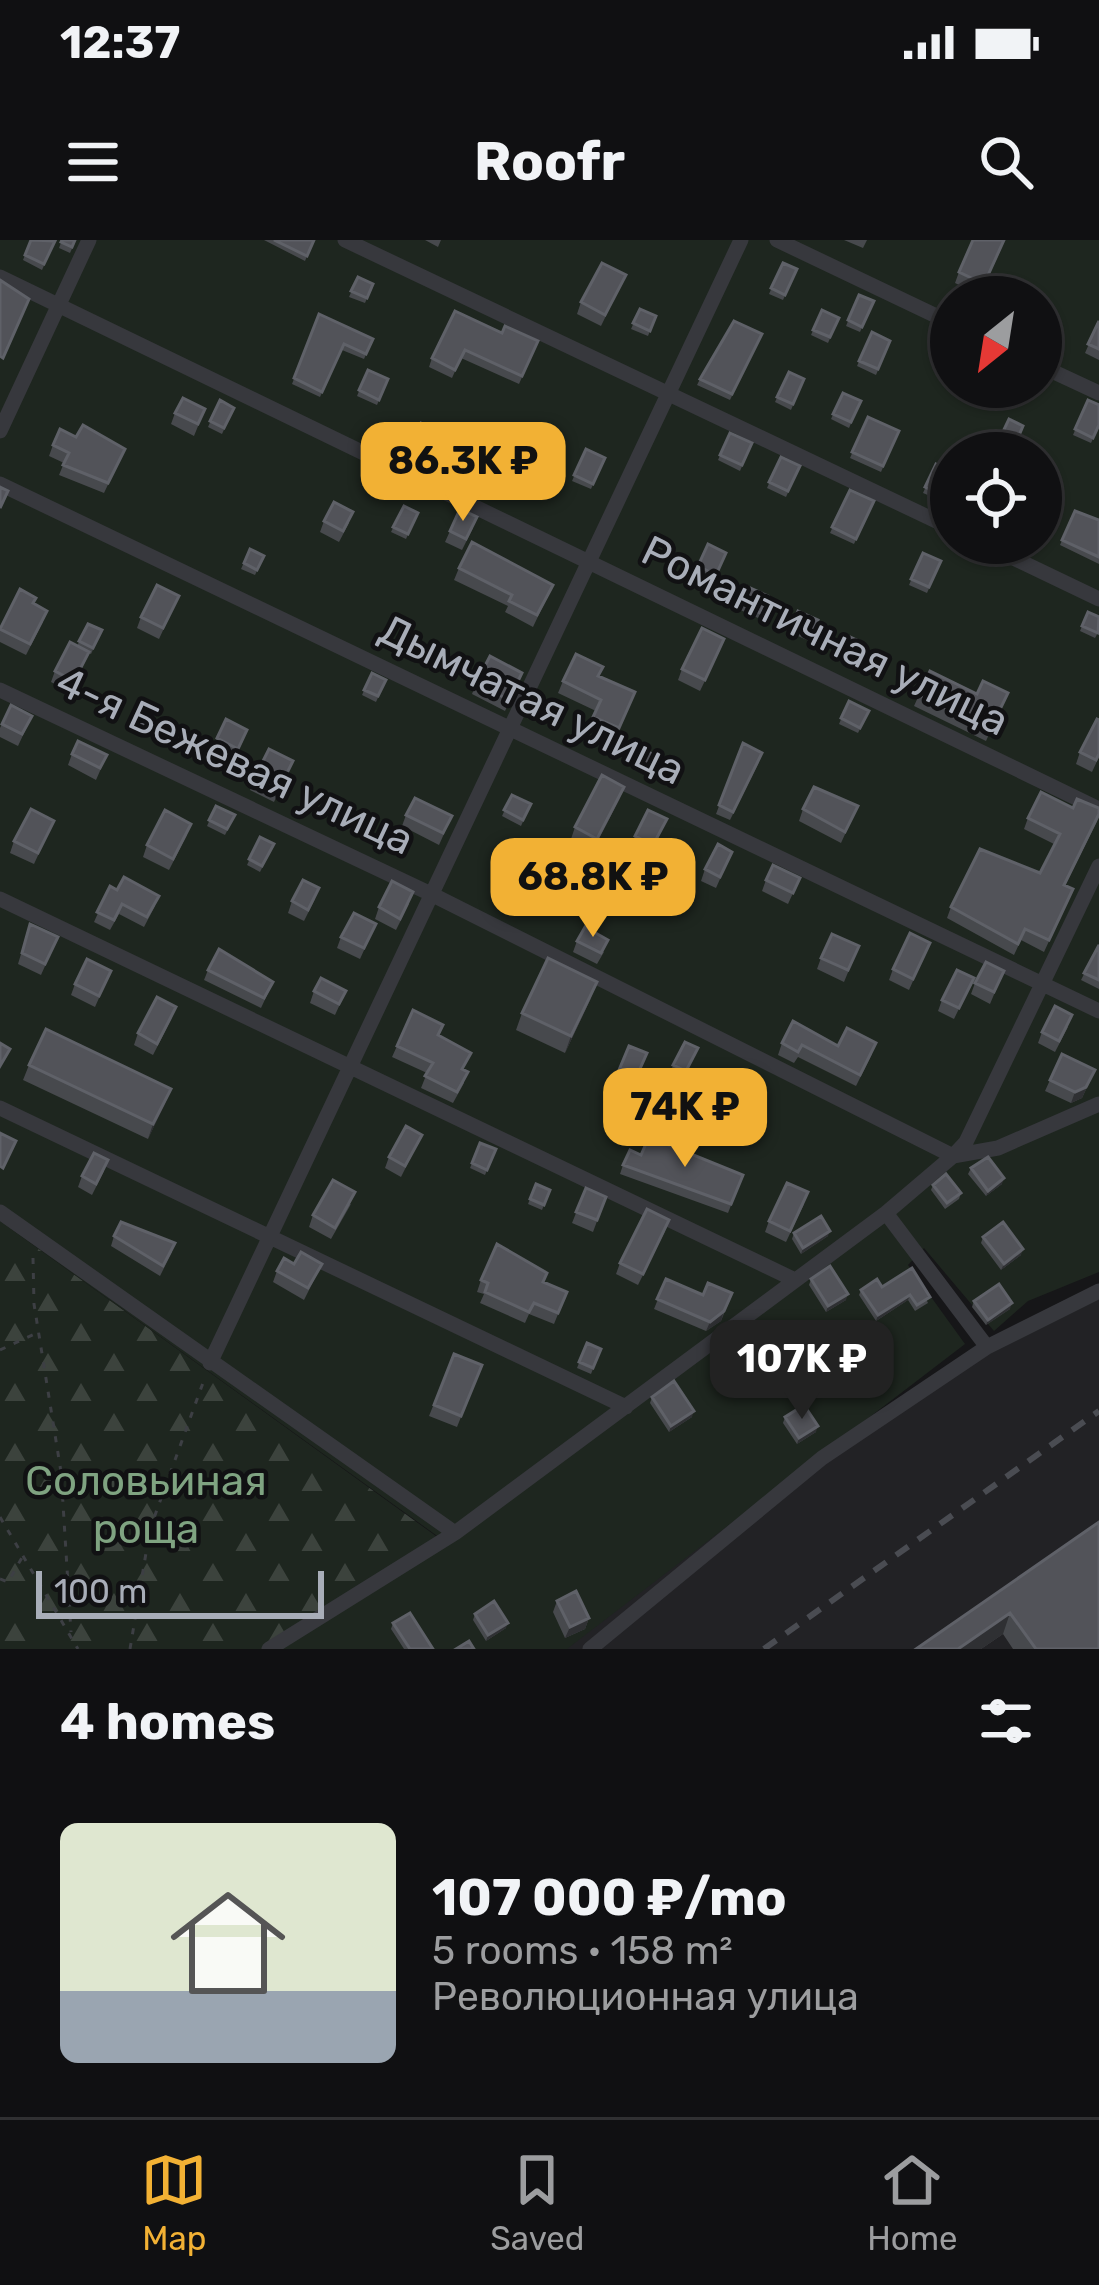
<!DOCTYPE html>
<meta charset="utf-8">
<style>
:root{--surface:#101012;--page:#1e1e20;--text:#f1f3f6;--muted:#9c9d9f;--line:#303032;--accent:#f2b134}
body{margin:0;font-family:Rubik,sans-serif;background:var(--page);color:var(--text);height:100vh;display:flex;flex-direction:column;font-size:45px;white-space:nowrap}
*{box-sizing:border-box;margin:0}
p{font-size:39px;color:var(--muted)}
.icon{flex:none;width:66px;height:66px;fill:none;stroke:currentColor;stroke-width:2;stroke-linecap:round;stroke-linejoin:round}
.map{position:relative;height:1409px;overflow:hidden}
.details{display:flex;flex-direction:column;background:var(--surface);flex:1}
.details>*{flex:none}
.needle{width:78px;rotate:210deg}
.tools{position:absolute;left:930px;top:36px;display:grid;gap:24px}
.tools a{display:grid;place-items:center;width:132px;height:132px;border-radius:50%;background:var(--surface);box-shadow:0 3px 9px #0004,0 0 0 3px var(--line);font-size:60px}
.scale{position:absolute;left:36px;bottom:30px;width:288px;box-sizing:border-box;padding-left:12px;border:6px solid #a8adb8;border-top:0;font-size:33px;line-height:42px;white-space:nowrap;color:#a8adb8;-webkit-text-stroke:9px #111113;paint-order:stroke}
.price{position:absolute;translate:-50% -102px;padding:0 27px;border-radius:24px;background:var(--accent);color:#111;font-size:39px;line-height:78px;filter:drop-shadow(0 3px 6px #0008)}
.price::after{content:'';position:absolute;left:50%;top:72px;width:36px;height:27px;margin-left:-18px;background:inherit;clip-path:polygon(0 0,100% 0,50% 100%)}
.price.on{background:#222;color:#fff}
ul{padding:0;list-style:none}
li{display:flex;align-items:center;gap:36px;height:300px;padding:0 60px}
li+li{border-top:3px solid var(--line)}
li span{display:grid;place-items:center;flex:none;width:336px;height:240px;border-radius:18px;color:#555}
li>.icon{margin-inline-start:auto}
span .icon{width:144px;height:144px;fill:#fffc;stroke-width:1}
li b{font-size:51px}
h2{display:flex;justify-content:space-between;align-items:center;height:144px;padding:0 60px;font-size:51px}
.status{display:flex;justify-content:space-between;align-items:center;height:84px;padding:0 60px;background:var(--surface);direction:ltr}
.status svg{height:33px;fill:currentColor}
header{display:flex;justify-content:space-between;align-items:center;height:156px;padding:0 60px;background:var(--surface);font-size:54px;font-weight:700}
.dock{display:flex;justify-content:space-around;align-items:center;height:168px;border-top:3px solid var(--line);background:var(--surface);font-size:33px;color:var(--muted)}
.dock a{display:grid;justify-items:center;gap:6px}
.dock .on{color:var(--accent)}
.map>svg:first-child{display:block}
.built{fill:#222225}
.forest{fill:url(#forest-firs)}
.green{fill:#1e261f;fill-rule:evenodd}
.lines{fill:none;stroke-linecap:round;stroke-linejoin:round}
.path{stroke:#3d3f44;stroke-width:3;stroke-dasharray:6 9;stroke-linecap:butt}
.minor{stroke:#37383d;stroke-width:15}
.rail{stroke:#4a4c52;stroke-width:6;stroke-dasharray:15 12;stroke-linecap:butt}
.wall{fill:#47494d}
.shaded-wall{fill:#2f3033}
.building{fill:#525359;stroke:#5f6168;stroke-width:3}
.labels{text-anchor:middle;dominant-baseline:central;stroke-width:9;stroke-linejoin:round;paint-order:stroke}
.street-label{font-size:42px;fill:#a8adb8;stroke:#111113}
.park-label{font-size:42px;fill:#7fa381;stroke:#111113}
</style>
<div class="status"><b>12:37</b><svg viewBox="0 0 49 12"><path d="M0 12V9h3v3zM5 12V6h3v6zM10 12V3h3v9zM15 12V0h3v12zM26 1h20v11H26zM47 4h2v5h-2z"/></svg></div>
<header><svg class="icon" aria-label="menu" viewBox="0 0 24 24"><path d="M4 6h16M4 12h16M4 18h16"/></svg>Roofr<svg class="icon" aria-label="search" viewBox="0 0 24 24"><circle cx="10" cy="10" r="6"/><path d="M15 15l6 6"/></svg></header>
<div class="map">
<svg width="1099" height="1409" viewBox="0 0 1099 1409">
<defs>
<pattern id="forest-firs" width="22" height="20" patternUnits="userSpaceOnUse" patternTransform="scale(3)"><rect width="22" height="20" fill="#1e261f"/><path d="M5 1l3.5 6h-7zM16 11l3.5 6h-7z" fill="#3c433d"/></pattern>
</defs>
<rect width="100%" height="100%" fill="#161618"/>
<path class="built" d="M1099,1047v362h-562l408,-277z"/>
<path class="forest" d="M0,981l440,318 -171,110h-269z"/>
<path class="green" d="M0,0h1099v1032l-71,29 -34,30 -70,-83 -16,17 57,79 -398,305h-298l171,-111 -440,-317zM951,57h90v90h-90zM951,213h90v90h-90z"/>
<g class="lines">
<path class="path" d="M33,1018l1,46 27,168 10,160
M0,1110l37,-17
M0,1277l78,132
M0,1339l8,3 16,-28
M130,1409l20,-120 54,-149"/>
<path class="minor" d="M345,0l606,288
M777,0l174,83
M0,37l1099,532
M1041,126l58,27
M0,191l89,-191
M0,244l1099,527
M982,303l117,56
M0,450l431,204 522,262 13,-14 133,-276
M0,659l793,380
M0,868l626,299
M0,972l455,321
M886,973l101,134
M210,1123l531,-1123
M269,1409l186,-116 431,-320 67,-57 45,-8 101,-44
M590,1409l232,-191 165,-111 112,-56"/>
<path class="rail" d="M764,1409l335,-238"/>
</g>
<path class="wall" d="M31,0l24,1 -13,29 -19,-10z
M62,0h14l-6,13 -11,-5z
M264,0h50l-9,21z
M425,0h16l-3,7z
M844,0h23l-4,8z
M1001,9l-21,46 -25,-12 4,-11z
M783,23l14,6 -14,31 -14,-6z
M626,35l-25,51 -24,-12 4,-12z
M358,37l15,7 -8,19 -16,-6z
M859,55l15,6 -14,31 -14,-6z
M640,69l16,7 -8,20 -17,-7z
M822,70l17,8 -11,25 -17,-8z
M319,74l54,25 -9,20 -22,-9 -22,47 -28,-13z
M1099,81v39l-14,-7z
M872,92l18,9 -14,34 -19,-9z
M502,93l36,8 -19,43 -58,-26 -9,20 -23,-11 3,-9z
M762,94l-32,66 -33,-15 3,-6z
M368,130l20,9 -11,26 -20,-9z
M789,132l15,7 -13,31 -16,-8z
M843,153l18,8 -12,27 -18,-9z
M220,160l14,8 -12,26 -14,-7z
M1088,160l11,26 -8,17 -18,-8z
M205,169l-11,27 -23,-12 4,-11z
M868,177l31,14 -18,41 -31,-14z
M1009,179l14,7 -11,26 -15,-6z
M421,183l22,10 -12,26 -21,-10z
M730,193l22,10 -12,28 -22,-11z
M76,197l49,12 -21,44 -45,-18 5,-12 -15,-7 4,-11z
M586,209l19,9 -14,31 -19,-8z
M515,214l20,10 -15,35 -20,-9z
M781,217l19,9 -14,31 -19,-9z
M936,224l15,7v34l-28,-12z
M850,250l24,11 -20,43 -24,-11z
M404,266l14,7 -12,26 -15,-7z
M1075,271l24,9v44l-39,-19z
M324,281l25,2 -10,19 -19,-10z
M473,288l-11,22 -17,-8 5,-11z
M708,304l18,9 -12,27 -18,-8z
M250,309l14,7 -9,19 -14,-6z
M923,313l18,8 -14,32 -18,-8z
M459,328l94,17 -20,42 -28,-15 3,-6 -54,-26z
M746,346l22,10 -10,22 -22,-10z
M179,356l-20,43 -22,-11 4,-11z
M33,363l10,19 -17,33 -26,-13v-13z
M798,371l20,9 -9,21 -20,-9z
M1088,372l11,19 -4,7 -15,-7z
M88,384l14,6 -11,24 -3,-1 -18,39 -19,-10 4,-11 22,-25z
M846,395l17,8 -10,24 -17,-8z
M720,410l-20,41 -22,-11 4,-11z
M603,427l-4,9 31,27 -16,36 -25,-11 7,-17 -38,-18 5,-12z
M372,433l14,7 -10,22 -14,-7z
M476,443l42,1 -13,27 -33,-17z
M1008,453l-22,48 -72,-35 5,-11z
M140,461l13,7 -10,21 -13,-6z
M849,461l20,10 -11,22 -19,-9z
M11,465l21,11 -14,30 -18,-9v-9z
M217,498l26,3 -10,19 -20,-11z
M743,503l16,19 -29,58 -14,-6z
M644,510l13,6 -10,20 -13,-6z
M1080,512l19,5 -7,15 -16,-8z
M72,514l35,1 -11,25 -28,-15z
M293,521l-19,41 -24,-12 4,-11z
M512,555l19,9 -10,22 -19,-10z
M620,558l-27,52 -22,-11 4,-12z
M216,566l19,9 -10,20 -18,-9z
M858,566l-17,37 -42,-22 4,-12z
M406,575l46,1 -13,29 -37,-19z
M1028,578l69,3 -32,65 8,3 -29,63 -23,-12 -7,15 -67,-37 4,-11 89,-34 14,-29 -30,-15z
M54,581l-20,43 -24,-11 4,-12z
M662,590l-13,27 -18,-10 4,-11z
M187,595l-18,35 -26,-13 4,-12z
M260,597l14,7 -14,28 -13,-7z
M732,612l-16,36 -15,-7 4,-12z
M555,621l-23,52 -23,-11 4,-11z
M800,638l-12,26 -26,-13 4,-11z
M110,646l45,20 -11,21 -25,-13 -9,16 -16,-8z
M315,659l-11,22 -16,-8 4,-12z
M409,664l-13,26 -21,-11 4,-12z
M30,684l28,13 -17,38 -23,-11z
M376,684l-16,35 -23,-11 4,-11z
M577,701l27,11 -7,12 -24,-12z
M930,703l-21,47 -20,-10 4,-11z
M1099,705v44l-18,-9z
M859,706l-15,36 -27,-13 4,-11z
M208,730l61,21 -8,17 -57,-28z
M111,731l-16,36 -24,-12 4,-11z
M1004,731l-14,33 -19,-10 4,-11z
M974,738l-20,41 -16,-8 4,-11z
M314,751h32l-11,24 -25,-12z
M591,758l-26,55 -49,-23 6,-17z
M172,778l-19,37 -19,-10 4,-12z
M443,785l-4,11 25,34v13l-11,20 -32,-15 6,-15 -35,-16 5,-11z
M1068,787l-13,25 -17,-9 4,-11z
M685,802l13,6 -14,29 -13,-7z
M782,803l56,3 34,8 -16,32 -58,-29 -4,6 -16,-8z
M629,806l18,7 -15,35 -17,-8z
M29,825l142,24 -23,50 -125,-59z
M1095,830l-13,28 -11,5 -26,-12 5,-11z
M422,895l-21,42 -16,-9 4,-11z
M480,903l16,6 -11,26 -15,-7z
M641,915l102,20 -15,38 -108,-39 3,-9z
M971,928l31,16 -16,12 -18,-22z
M104,931l-12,24 -14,-8 4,-11z
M536,944l14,6 -8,20 -14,-6z
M933,945l28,8 -2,6 -14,10 -14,-19z
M586,948l20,9 -13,35 -21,-9z
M351,964l-20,35 -22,-12 4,-12z
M804,964l-18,38 -21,-10 4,-11z
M665,991l-27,54 -22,-11 4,-11z
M794,993l34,3 -27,18 -9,-15z
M114,996l58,16 -12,24 -49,-30z
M983,997l38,18 -20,15 -20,-27z
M294,1024h28l-18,36 -31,-18 4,-11z
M912,1028l16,35 -13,8 -7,-11 -32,21 -17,-26 2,-5 21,-3z
M666,1039l37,16 29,-2 -11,28 -15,10 -52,-22z
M811,1039l35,21 -20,12 -17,-27z
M481,1040l62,2 24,10 -13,32 -25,-10 -4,9 -45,-20 4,-9 -7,-2z
M974,1061l36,8 -24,16 -14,-18z
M587,1103l14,6 -10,25 -14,-6z
M454,1114l28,11 -25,62 -28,-11z
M652,1157l40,20 -23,15 -19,-29z
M785,1177l31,15 -19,12 -14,-21z
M1099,1282v127h-86l-10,-15 -22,15h-65z
M557,1361l32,17 -4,11 -20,9 -12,-26z
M475,1374l31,14 -20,13 -13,-21z
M393,1383l40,26h-29l-13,-20z"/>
<path class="shaded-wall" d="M624,547l-4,11 -27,52 4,-11z
M597,742l-6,16 -26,55 6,-17z
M1095,830l-13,28 -11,5 4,-11z
M171,849l-6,15 -17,35 5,-15z
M1004,938l-2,6 -16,12 2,-5z
M830,991l-2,5 -27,18 2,-6z
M1023,1009l-2,6 -20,15 3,-6z
M848,1054l-2,6 -20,12 2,-6z
M910,1055l-2,5 -32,21 2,-6z
M1012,1063l-2,6 -24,16 2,-5z
M724,1071l-3,10 -15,10 4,-9z
M694,1171l-2,6 -23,15 2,-6z
M818,1186l-2,6 -19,12 2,-6z
M1010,1373l-7,21 -22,15h-23z
M589,1378l-4,11 -20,9 5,-11z
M508,1383l-2,5 -20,13 2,-6z"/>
<path class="building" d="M31,0l24,1 -11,23 -19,-9z
M62,0h13l-3,7 -11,-5z
M274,0h40l-7,16z
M973,0h31l-20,44 -25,-12z
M602,23l24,12 -21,40 -24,-13z
M783,23l14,6 -12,26 -14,-7z
M358,37l15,7 -6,14 -16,-7z
M994,39l31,15 -1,3h-37z
M0,40l29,19 -26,59 -3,-2z
M859,55l15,6 -12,26 -14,-7z
M640,69l16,7 -6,15 -17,-8z
M822,70l17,8 -9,19 -17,-7z
M455,71l47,22 3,-7 33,15 -16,35 -57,-26 -10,20 -23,-12z
M319,74l54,25 -7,15 -22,-10 -22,48 -28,-14z
M734,81l28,13 -30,60 -32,-15z
M1099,81v28l-11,-5z
M872,92l18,9 -12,28 -19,-8z
M368,130l20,9 -9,21 -20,-10z
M789,132l15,7 -11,25 -16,-7z
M843,153l18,8 -10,21 -18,-8z
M183,158l22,11 -7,15 -23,-11z
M220,160l14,8 -10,20 -14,-7z
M1088,160l11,5v20l-6,13 -18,-9z
M868,177l31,14 -16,35 -31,-14z
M1009,179l14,7 -9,21 -15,-7z
M421,183l22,10 -10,20 -21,-10z
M83,185l42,24 -17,34 -45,-18 6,-12 -16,-8 7,-16 16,8z
M730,193l22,10 -10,22 -22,-10z
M586,209l19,9 -12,26 -19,-9z
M515,214l20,10 -13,29 -20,-9z
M781,217l19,9 -12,25 -19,-9z
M936,224l15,7v28l-26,-12z
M0,247l8,4 -8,17z
M850,250l24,11 -18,38 -24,-12z
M334,262l19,10 -10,19 -19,-10z
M404,266l14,7 -10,21 -15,-7z
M460,269l17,8 -11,22 -16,-8z
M1075,271l24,9v37l-37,-17z
M472,302l81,43 -16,30 -28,-14 3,-6 -53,-27z
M708,304l18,9 -10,22 -18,-9z
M250,309l14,7 -7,14 -13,-7z
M923,313l18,8 -12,26 -18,-8z
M157,345l22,11 -16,32 -22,-11z
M746,346l22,10 -8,17 -21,-10z
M20,349l16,9 -3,5 14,8 -17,33 -30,-15z
M798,371l20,9 -7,16 -20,-9z
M1088,372l11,5 -1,16 -16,-7z
M88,384l14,6 -9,18 -14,-7z
M702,388l22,11 -19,41 -23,-11z
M846,395l17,8 -8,18 -17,-8z
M70,402l19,10 -15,29 -19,-10z
M576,414l27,13 -5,9 37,16 -16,36 -26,-11 8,-17 -38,-19z
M490,416l32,17 -13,27 -33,-17z
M930,431l47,23 6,-13 25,12 -18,37 -71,-35z
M372,433l14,7 -8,16 -14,-6z
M140,461l13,7 -8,16 -13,-7z
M849,461l20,10 -9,17 -19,-10z
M11,465l21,11 -10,18 -20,-10z
M226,479l21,11 -9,19 -21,-11z
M1097,479l2,1v34l-3,6 -16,-8z
M78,501l29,14 -7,13 -28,-14z
M743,503l19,10 -29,59 -14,-7z
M269,509l24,12 -15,30 -24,-12z
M644,510l13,6 -8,14 -13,-6z
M602,535l22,12 -27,52 -22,-12z
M814,547l44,19 -13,26 -42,-23z
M1041,552l32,16 4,-9 22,9v6l-35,71 9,4 -24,51 -24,-11 -7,15 -67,-37 29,-58 60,24 20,-39 -32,-16z
M512,555l19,9 -8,16 -19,-10z
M415,558l37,18 -9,17 -37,-18z
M216,566l19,9 -8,14 -18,-9z
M31,569l23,12 -16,32 -24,-12z
M165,570l26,14 -18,35 -26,-14z
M648,570l19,9 -14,26 -18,-9z
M260,597l14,7 -12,22 -13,-7z
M718,604l14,8 -12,25 -15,-8z
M532,611l23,10 -19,41 -23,-11z
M773,625l27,13 -7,15 -27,-13z
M124,637l35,19 -12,21 -25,-13 -8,16 -17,-8 13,-26 7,4z
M303,640l16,8 -11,22 -16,-9z
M392,641l21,11 -13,27 -21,-12z
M354,673l22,11 -12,24 -23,-11z
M30,684l28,13 -13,27 -23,-11z
M585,687l23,13 -7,13 -24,-12z
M910,693l20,10 -17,36 -20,-10z
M832,694l27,12 -11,24 -27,-12z
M1099,705v35l-15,-7z
M219,709l54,33 -9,16 -56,-28z
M548,718l49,24 -26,54 -49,-23z
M87,719l24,12 -12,25 -24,-12z
M986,722l18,9 -10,21 -19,-9z
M957,730l17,8 -15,30 -17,-8z
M321,738l25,13 -7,13 -25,-13z
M157,757l19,10 -19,37 -19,-11z
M1055,766l17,9 -13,26 -17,-9z
M413,770l30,15 -5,10 33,18 -9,16 6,3 -11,20 -32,-16 8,-13 -36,-17z
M793,781l45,25 9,-18 29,15 -16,32 -58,-30 -4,7 -16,-9z
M46,789l125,60 -18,35 -124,-59z
M685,802l13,6 -12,23 -13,-6z
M0,803l10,6 -10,17z
M629,806l18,7 -13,29 -17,-7z
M1062,814l33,16 -9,17 -11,5 -25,-12z
M406,886l16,9 -17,31 -16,-9z
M0,893l16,8 -13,27 -3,-2z
M649,897l94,38 -12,29 -108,-39 7,-15 11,5z
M480,903l16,6 -9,21 -15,-7z
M94,913l14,7 -12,24 -14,-8z
M988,917l16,21 -16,13 -17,-23z
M946,934l15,19 -14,10 -14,-18z
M333,940l22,12 -20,36 -22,-13z
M787,943l21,9 -18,39 -21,-10z
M536,944l14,6 -6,15 -14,-6z
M586,948l20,9 -9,23 -21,-8z
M647,969l22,11 -26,54 -23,-11z
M821,976l9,15 -27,17 -9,-15z
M121,982l54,21 -12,23 -49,-30z
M1003,982l20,27 -19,15 -21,-27z
M497,1004l50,29 -4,9 24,10 -9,21 -24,-10 -5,9 -44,-20 3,-9 -7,-3z
M301,1012l21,12 -14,24 -31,-17 7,-13 10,6z
M830,1026l18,28 -20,12 -17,-27z
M912,1028l18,29 -13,8 -7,-10 -32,20 -17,-25 16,-11 5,8z
M666,1039l37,16 5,-12 24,10 -8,18 -14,11 -53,-23z
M999,1044l13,19 -24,17 -14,-19z
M587,1103l14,6 -8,19 -14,-6z
M454,1114l28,11 -21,51 -27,-11z
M674,1141l20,30 -23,15 -19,-29z
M804,1165l14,21 -19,12 -14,-21z
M1099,1282v127h-63l-26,-36 -52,36h-42z
M576,1351l13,27 -19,9 -13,-26z
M494,1361l14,22 -20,12 -13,-21z
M410,1373l23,36h-23l-17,-26z
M469,1401l5,8h-18z"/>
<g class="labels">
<g class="street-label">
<text transform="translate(825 396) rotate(26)">Романтичная улица</text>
<text transform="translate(532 460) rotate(26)">Дымчатая улица</text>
<text transform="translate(235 521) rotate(25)">4-я Бежевая улица</text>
</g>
<g class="park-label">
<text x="146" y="1241">Соловьиная<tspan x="146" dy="48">роща</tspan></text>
</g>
</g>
</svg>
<div class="tools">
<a><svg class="needle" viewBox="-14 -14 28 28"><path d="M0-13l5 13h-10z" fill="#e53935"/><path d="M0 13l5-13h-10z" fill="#9c9d9f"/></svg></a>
<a><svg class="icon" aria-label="locate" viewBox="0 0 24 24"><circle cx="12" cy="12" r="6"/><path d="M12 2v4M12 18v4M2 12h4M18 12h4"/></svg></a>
</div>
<div class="scale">100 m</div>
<b class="price" style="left:463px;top:284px">86.3K ₽</b>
<b class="price" style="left:593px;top:700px">68.8K ₽</b>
<b class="price" style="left:685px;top:930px">74K ₽</b>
<b class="price on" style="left:802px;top:1182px">107K ₽</b>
</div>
<section class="details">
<h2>4 homes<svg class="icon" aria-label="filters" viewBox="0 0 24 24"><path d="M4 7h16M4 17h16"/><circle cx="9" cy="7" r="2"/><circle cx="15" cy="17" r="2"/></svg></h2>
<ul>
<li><span style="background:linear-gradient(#dfe7d0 70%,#9aa5b1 0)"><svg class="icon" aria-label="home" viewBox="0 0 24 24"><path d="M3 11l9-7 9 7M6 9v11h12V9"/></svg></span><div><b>107 000 ₽/mo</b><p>5 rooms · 158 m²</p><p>Революционная улица</p></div></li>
</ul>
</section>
<nav class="dock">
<a class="on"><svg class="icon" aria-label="map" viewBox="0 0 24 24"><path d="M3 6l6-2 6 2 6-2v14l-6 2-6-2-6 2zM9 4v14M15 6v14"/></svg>Map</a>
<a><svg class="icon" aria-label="saved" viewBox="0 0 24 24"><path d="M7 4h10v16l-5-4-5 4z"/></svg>Saved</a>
<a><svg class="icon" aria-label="home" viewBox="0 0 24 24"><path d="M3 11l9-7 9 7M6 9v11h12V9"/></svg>Home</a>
</nav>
